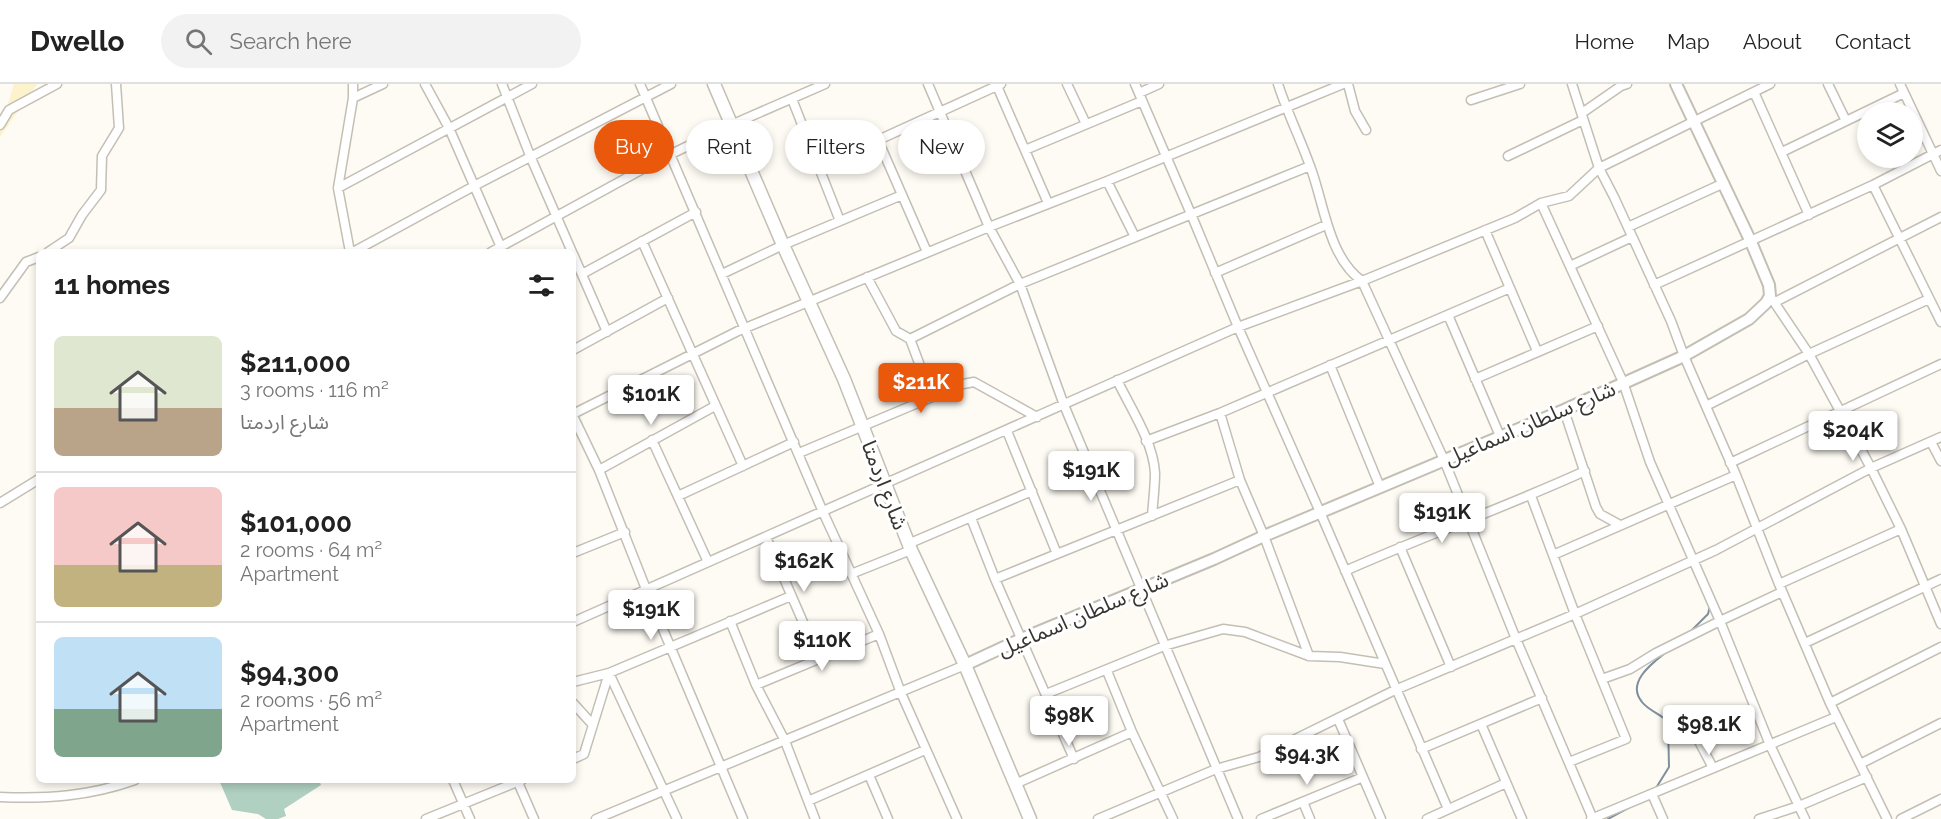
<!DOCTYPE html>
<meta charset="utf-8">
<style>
:root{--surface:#fff;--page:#f2f2f2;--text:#222;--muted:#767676;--line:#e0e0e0;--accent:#ea580c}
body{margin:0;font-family:Raleway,"Noto Sans Arabic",sans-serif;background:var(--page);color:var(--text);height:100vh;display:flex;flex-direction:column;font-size:22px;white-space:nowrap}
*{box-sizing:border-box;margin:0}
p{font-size:20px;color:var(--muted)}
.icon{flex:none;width:33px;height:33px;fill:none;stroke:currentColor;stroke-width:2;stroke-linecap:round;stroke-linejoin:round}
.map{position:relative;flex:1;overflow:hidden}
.panel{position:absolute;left:36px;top:165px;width:540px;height:534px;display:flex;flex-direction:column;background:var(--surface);border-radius:9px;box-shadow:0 3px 9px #0003}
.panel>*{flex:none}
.banner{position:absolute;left:594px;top:36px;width:570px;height:54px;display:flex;gap:12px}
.controls{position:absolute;left:1857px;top:18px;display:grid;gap:12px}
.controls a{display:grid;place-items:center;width:66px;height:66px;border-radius:50%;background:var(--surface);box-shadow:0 3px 9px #0003;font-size:30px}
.price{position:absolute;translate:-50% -51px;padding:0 14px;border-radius:6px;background:#fff;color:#222;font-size:20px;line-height:39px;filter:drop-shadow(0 2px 3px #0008)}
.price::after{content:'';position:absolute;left:50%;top:36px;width:18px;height:14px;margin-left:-9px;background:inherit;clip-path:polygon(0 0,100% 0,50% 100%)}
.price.current{background:var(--accent);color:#fff}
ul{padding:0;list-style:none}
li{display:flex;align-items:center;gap:18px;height:150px;padding:0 18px}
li+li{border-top:2px solid var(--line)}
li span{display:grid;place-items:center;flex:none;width:168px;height:120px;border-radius:9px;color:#555}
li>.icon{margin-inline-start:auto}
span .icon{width:72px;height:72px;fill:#fffc;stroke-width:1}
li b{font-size:26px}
h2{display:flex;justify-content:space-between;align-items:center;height:72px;padding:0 18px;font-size:26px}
.chip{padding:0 21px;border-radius:27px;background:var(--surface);box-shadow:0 3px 9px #0003;font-size:21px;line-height:54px}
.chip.current{background:var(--accent);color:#fff}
header{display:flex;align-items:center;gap:36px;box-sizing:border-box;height:84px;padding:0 30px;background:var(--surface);border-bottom:2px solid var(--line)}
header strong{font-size:28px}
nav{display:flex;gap:33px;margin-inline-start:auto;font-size:21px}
.search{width:420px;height:54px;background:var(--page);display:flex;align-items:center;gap:15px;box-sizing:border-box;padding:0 21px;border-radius:33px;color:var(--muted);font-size:22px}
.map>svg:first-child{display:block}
.green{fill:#b0d0c1}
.sand{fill:#fcf2cc}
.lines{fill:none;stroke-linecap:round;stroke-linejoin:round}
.stream{stroke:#7e8f9e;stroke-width:2}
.minor-casing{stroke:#c4bfb4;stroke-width:11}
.tertiary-casing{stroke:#c4bfb4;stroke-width:14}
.secondary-casing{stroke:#c4bfb4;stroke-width:15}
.minor{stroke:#fff;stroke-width:8}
.tertiary{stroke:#fff;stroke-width:10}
.secondary{stroke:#fff;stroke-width:12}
.labels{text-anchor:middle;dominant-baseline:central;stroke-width:6;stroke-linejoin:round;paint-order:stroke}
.street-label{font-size:21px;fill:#373531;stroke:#fff}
</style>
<header>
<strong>Dwello</strong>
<div class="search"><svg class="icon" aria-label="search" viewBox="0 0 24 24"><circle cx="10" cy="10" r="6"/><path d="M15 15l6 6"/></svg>Search here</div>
<nav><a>Home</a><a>Map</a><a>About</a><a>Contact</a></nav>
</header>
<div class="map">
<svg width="1941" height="735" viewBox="0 0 1941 735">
<rect width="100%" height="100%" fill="#fefbf4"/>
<path class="green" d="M219,696h100l2,5 -37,24 2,7 -8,3h-12l-8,-5 -26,-4z"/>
<path class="sand" d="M14,0h23l-37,53v-7z"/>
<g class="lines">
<path class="stream" d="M1690,548l18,-18 2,-8
M1656,704l13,-21 -1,-45c-7,-8 -19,-11 -26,-20 -16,-19 9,-38 23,-49
M1608,735l22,-12"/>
<g class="minor-casing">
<path id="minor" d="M425,0l24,44 54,124
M502,0l29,74 41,94
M640,0l183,428 56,122 22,59 56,126
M928,0l61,143 31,57 44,121 174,414
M1067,0l19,40
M1135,0l56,130 47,113 82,185 128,297
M1278,0c9,28 22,54 32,82 14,36 18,91 52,115l82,179 72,179 77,180
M1348,0l7,27 11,19
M1572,0l27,84 15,29 57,124 13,35 52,119 43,109 51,119 57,116
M1828,0l18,37
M1900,0l41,87
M997,2l51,117
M1754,8l55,123
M1139,9l20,-9
M353,14l30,-14
M792,15l48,122
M1471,16l49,-16
M1582,29l39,-27 6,-2
M0,41l9,-15 48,-26
M878,56l49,112
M1025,66l117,-49
M1782,68l122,-59
M1508,72l75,-36
M819,83l182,-83
M1107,97l28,56
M1873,101l68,137
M338,104l194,-104
M1541,119l82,179 27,80 70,159 50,124 35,74
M1628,143l96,-44
M1485,146l52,121
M642,157l101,225
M48,168l21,-14 13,-23 19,-25 1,-34 17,-28 -3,-44
M350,168l-12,-64 15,-90v-14
M353,168l121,-66 197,-102
M491,168l170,-93 70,-34 94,-41
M573,170l34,78
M1570,182l62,-29
M1215,189l111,-48
M582,190l114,-62
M722,190l61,-29 119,-50
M867,193l29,54 14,8 12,32 6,26
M1654,201l219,-100 68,-35
M1770,212l39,58 62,114 30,61 40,95
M0,214l26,-36 13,-5
M1775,218l166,-85
M1448,231l52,121
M910,255l110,-55 290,-118
M573,266l95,-52
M1330,281l50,122
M1475,295l123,-53
M1117,296c14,29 36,61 38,93 0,14 -2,29 -3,43
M1706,322l103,-52 120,-55
M1564,326l32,97 4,7 20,11
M1220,329l20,67 24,56 45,120
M573,330l165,-83 251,-104 118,-46 236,-97
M573,332l26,54 47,119 97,230
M1007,347l50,123
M652,356l56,122
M1146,357l74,-28 290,-125
M1931,358l10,19
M799,369l164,-69 11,-2 63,35
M1730,379l211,-99
M599,386l116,-64
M678,412l116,-54
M1531,412l44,118 51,125 -57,23
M0,419l39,-24
M971,434l24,61 79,180
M766,453l53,122
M908,460l124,-53
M1400,463l51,120
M573,469l52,-21
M1553,471l183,-80
M1345,487c79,-35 161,-64 240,-100
M851,490l60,-24
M995,495l245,-99
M1779,500l122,-55
M730,537l26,64 29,56 30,78
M573,538l665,-295 124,-46 153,-63 26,-15 28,-7 30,-28 171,-84
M1805,559l136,-64
M1107,587l25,61 41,87
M1602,595l28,-10 26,-16 64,-32 62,-29
M573,598l36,-9 68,146
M756,601l123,-51
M1046,610l118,-48 59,-17 22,3 64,24 31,1 45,7
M573,619l20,22
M1830,619l111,-56
M1680,632l12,12 21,40
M1338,635l43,100
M1481,640l41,95
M1421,665l121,-51
M573,675l11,-5 25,-81 182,-77
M1860,680l81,-41
M869,691l19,44
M453,696l17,39
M517,696l17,39
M1015,700l117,-52
M1652,710l11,25
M0,713c48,2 90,-1 135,-17
M808,717l117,-51
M1303,718l7,17
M426,735l96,-39
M596,735l369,-154
M1098,735l118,-50 43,-12 136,-67 180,-76 141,-64 155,-82 70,-31
M1261,735l102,-42
M1427,735l79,-36
M1591,735l245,-102
M1759,735l40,-13 68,-29
M1901,735l40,-20"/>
</g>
<g class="tertiary-casing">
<path id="tertiary" d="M965,581l56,-26 193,-80 50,-23 300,-126 120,-54 65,-37 17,-16 4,-7 -1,-11 -18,-43 -75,-158"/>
</g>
<g class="secondary-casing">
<path id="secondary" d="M714,0l69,161 61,134 67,171 54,115 65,154"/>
</g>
<use href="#minor" class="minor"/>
<use href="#tertiary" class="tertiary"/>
<use href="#secondary" class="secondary"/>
</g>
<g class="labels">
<g class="street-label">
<text transform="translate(1530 339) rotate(-23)">شارع سلطان اسماعيل</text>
<text transform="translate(885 401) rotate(69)">شارع اردمتا</text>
<text transform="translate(1083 530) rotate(-23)">شارع سلطان اسماعيل</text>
</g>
</g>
</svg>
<div class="controls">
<a><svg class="icon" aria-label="layers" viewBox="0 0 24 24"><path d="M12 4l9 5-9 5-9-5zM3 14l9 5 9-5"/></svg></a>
</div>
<b class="price current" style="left:921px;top:330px">$211K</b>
<b class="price" style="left:651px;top:342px">$101K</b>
<b class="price" style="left:1853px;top:378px">$204K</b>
<b class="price" style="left:1091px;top:418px">$191K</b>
<b class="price" style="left:1442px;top:460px">$191K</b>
<b class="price" style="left:804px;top:509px">$162K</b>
<b class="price" style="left:651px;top:557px">$191K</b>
<b class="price" style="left:822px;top:588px">$110K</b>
<b class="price" style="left:1069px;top:663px">$98K</b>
<b class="price" style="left:1709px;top:672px">$98.1K</b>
<b class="price" style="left:1307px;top:702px">$94.3K</b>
<div class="banner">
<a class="chip current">Buy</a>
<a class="chip">Rent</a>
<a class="chip">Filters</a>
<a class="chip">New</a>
</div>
<section class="panel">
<h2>11 homes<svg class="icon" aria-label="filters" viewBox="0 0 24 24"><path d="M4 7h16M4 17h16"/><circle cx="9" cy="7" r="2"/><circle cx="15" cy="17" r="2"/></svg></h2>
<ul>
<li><span style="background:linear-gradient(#dfe7d0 60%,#b9a48a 0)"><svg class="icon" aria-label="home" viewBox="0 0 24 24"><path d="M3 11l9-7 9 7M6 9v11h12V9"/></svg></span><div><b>$211,000</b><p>3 rooms · 116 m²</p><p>شارع اردمتا</p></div></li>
<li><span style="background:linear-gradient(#f6c9c9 65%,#c2b280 0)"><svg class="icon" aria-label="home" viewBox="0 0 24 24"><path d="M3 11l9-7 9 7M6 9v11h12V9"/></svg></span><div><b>$101,000</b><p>2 rooms · 64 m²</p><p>Apartment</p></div></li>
<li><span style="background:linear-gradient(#bfe0f5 60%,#7fa58c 0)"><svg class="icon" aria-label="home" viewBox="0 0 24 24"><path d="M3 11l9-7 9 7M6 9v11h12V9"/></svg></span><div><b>$94,300</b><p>2 rooms · 56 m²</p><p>Apartment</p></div></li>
</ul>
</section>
</div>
